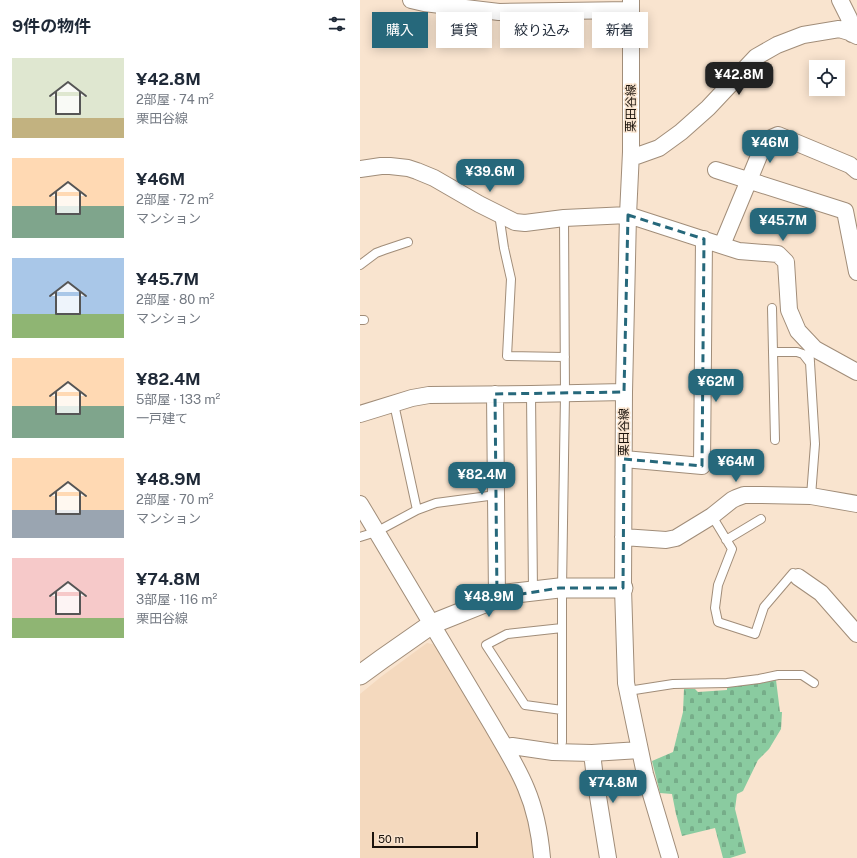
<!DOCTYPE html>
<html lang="ja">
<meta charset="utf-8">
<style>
:root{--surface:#fff;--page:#f6f6f7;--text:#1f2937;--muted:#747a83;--accent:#26687b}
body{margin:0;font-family:"Public Sans","Noto Sans JP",sans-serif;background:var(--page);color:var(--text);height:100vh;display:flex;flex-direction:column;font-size:15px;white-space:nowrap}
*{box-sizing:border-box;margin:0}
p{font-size:13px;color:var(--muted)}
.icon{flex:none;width:22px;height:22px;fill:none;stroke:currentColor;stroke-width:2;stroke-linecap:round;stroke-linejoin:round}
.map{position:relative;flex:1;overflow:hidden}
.drawer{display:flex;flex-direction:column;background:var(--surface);width:360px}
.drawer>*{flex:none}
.top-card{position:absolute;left:12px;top:12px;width:380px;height:36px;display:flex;gap:8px}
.controls{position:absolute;left:449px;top:60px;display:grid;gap:8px}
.controls a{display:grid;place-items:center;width:36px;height:36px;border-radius:0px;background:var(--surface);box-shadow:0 2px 10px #0003;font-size:20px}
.scale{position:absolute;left:12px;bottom:10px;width:106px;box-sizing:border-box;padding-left:4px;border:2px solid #1b130c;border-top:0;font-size:11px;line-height:14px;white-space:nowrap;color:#1b130c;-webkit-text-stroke:3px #f9e4cf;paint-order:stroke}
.price{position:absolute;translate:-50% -34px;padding:0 9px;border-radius:8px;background:var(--accent);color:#fff;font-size:13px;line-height:26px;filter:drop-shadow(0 1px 2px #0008)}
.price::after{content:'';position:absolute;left:50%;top:24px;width:12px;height:9px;margin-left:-6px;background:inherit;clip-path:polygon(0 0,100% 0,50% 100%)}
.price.selected{background:#222;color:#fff}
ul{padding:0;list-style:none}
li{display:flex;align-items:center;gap:12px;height:100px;padding:0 12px}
li span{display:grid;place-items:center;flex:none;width:112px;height:80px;border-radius:0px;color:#555}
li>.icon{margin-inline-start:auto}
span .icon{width:48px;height:48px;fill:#fffc;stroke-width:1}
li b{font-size:17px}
h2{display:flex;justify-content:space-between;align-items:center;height:48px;padding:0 12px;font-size:17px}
.chip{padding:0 14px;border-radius:0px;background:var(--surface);box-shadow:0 2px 10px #0003;font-size:14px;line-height:36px}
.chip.selected{background:var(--accent);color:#fff}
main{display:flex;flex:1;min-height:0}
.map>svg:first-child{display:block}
.built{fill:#f4d9be}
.cemetery{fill:url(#cemetery-stones)}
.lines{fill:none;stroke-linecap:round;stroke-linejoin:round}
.service-casing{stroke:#a18d79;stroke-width:10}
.minor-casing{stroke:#a18d79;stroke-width:18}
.tertiary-casing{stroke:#a18d79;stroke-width:21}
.service{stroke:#fff;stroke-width:8}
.minor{stroke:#fff;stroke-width:16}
.tertiary{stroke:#fff;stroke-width:19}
.marked{fill:none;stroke:#26687b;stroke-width:3;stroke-dasharray:8 5;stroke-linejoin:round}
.labels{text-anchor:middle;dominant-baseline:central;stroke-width:3;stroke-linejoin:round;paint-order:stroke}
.street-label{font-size:12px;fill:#1b130c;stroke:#f9e4cf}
</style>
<main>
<section class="drawer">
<h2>9件の物件<svg class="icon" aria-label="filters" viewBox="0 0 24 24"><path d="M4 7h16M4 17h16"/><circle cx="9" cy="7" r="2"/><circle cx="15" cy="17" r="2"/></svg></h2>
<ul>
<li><span style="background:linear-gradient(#dfe7d0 75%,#c2b280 0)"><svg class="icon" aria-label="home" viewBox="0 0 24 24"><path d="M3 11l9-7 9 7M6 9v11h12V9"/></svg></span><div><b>¥42.8M</b><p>2部屋 · 74 m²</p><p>栗田谷線</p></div></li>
<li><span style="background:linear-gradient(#ffd9b3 60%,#7fa58c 0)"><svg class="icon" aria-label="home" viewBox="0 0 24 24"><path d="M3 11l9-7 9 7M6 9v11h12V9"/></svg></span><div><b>¥46M</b><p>2部屋 · 72 m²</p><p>マンション</p></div></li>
<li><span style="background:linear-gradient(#a9c7e8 70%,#8fb573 0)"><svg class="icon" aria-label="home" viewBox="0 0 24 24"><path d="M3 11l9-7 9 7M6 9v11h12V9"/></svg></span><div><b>¥45.7M</b><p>2部屋 · 80 m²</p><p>マンション</p></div></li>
<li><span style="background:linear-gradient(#ffd9b3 60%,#7fa58c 0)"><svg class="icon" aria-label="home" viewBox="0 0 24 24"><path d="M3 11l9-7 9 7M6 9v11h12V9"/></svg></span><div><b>¥82.4M</b><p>5部屋 · 133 m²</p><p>一戸建て</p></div></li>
<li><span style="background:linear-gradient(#ffd9b3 65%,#9aa5b1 0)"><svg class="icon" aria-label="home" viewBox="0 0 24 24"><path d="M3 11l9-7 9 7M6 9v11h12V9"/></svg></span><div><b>¥48.9M</b><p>2部屋 · 70 m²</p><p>マンション</p></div></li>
<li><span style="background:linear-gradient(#f6c9c9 75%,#8fb573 0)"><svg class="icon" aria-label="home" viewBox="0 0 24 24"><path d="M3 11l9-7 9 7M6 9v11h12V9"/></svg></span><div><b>¥74.8M</b><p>3部屋 · 116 m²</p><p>栗田谷線</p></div></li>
</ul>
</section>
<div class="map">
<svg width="497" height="858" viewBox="0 0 497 858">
<defs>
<pattern id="cemetery-stones" width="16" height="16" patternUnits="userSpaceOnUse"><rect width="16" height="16" fill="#8acba0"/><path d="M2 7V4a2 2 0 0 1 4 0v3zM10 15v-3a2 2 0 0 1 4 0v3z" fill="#76ad89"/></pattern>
</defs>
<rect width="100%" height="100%" fill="#f9e4cf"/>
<path class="built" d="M67,643l10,2 83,145 13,50 2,18h-175v-164l22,-18z"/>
<path class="cemetery" d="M416,680l4,32h2l-1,17 -12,20 -11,11 -15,31 -6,3 -2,15 11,44 -16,5h-7l-8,-30 -33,8 -6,-22 -4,-20 -12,-1 -8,-32 21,-9 10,-40 1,-23h11l3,3 29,-2v-4z"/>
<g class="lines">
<g class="service-casing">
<path id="service" d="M139,214l5,34 7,31 -4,77 58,1
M0,265l16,-12 8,-3 24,-8
M412,308l3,132
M0,320h4
M449,346l6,98 -4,52
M413,352h24l6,2 7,9
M171,394l2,197
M34,404l23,106
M352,516l20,33 -14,36 -3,23 3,14 37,12 9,-27 29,-34 4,3
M0,537l16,-5 41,-22 19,-7 60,-8
M366,540l35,-21
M268,691l45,-7 54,-1 32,-4 19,-4h24l12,8
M202,710l-37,-5 -39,-60 21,-11 55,-6
M202,742v-154l3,-194 -1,-176"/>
</g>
<g class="minor-casing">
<path id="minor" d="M51,0l13,3 75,9 132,-2
M271,0v152l-3,63 -4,177 -1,196 3,95 19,91 25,84
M480,0l9,18 3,16
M271,158l28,-10 22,-16 27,-24 48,-51 21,-12 26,-10 36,-6 10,3 8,4
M0,169l21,-3h9l18,2 9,3 17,7 45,26 36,18 10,1 39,-5 64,-3 111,36 39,3 8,8 3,48 9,21 17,18 42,23
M356,170l129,41 12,61
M362,245l27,-65 12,-29 6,-11 11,-5 72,30 7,6
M135,394l2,204
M0,414l52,-16 17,-3 102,-1 93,-2
M264,459l78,7 2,-227
M0,504l132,221c12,21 25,41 34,63 9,21 14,47 16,70
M263,537l43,3 10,-2 36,-22 20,-16 4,-2 8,-3h17l50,1 46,8
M438,577l23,16 36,41
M152,746l41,6 39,1 48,-3
M232,753l3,25 13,80"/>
</g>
<g class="tertiary-casing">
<path id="tertiary" d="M0,675l22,-16 50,-35 75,-30 52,-6h64"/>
</g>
<use href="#service" class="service"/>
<use href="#minor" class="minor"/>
<use href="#tertiary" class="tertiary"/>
</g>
<path class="marked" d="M268,215l76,24 -2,227 -78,-7 -1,129h-64l-62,10 -2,-204 129,-2z"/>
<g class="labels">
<g class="street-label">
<text transform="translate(271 108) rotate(-90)">栗田谷線</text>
<text transform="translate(264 432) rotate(-90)">栗田谷線</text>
</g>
</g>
</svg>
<div class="controls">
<a><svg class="icon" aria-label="locate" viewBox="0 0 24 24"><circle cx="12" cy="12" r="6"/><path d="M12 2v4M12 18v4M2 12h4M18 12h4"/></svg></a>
</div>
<div class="scale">50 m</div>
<b class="price selected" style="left:379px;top:96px">¥42.8M</b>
<b class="price" style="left:410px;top:164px">¥46M</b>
<b class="price" style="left:130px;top:193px">¥39.6M</b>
<b class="price" style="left:423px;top:242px">¥45.7M</b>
<b class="price" style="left:356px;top:403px">¥62M</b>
<b class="price" style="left:376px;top:483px">¥64M</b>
<b class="price" style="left:122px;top:496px">¥82.4M</b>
<b class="price" style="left:129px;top:618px">¥48.9M</b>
<b class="price" style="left:253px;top:804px">¥74.8M</b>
<div class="top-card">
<a class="chip selected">購入</a>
<a class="chip">賃貸</a>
<a class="chip">絞り込み</a>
<a class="chip">新着</a>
</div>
</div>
</main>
